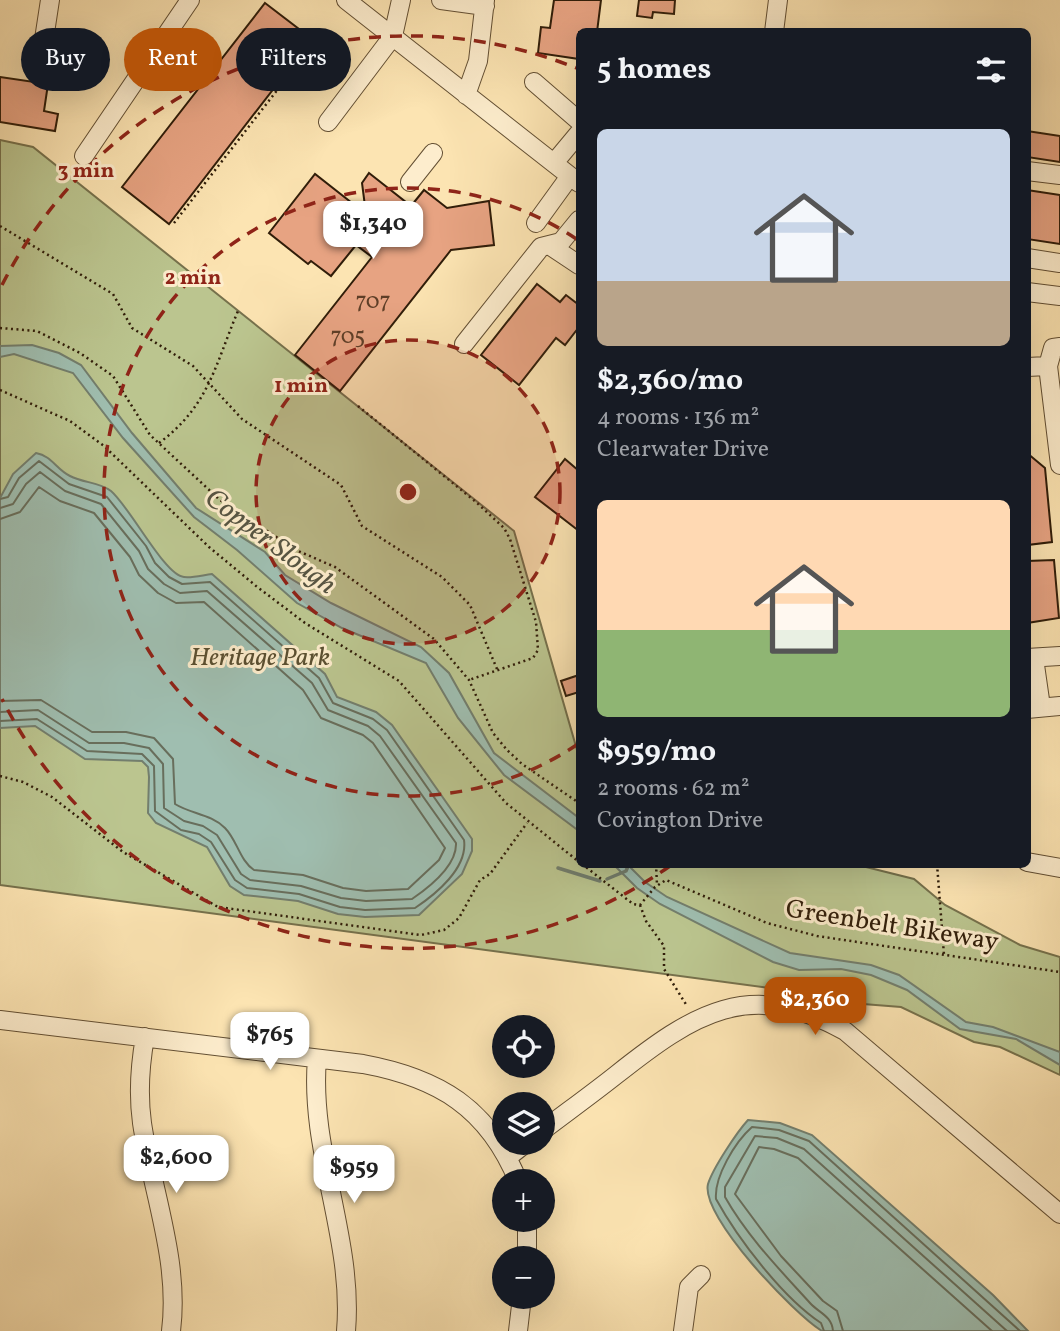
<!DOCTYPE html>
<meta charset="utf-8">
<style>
:root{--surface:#171b24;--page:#242831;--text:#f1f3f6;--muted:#9ea1a6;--accent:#b45309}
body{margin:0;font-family:Vollkorn,serif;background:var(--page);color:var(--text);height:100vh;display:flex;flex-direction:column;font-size:26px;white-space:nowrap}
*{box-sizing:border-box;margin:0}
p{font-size:23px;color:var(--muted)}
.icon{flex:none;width:38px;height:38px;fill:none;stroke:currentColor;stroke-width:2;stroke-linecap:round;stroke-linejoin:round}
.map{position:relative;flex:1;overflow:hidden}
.sheet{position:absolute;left:576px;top:28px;width:455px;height:840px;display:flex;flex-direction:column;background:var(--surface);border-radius:10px;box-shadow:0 7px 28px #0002}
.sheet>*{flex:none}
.banner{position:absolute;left:21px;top:28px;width:450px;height:63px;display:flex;gap:14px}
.tools{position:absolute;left:492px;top:1015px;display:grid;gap:14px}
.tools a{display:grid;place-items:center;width:63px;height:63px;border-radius:50%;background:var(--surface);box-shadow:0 7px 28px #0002;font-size:35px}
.price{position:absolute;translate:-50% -60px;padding:0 16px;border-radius:14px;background:#fff;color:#222;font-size:23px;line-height:46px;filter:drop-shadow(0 2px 4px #0008)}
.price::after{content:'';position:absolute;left:50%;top:42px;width:21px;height:16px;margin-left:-10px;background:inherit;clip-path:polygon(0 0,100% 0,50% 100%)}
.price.selected{background:var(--accent);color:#fff}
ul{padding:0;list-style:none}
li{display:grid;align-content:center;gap:14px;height:371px;padding:0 21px}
li span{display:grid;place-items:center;height:217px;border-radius:10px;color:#555}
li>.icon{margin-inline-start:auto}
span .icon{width:126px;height:126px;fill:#fffc;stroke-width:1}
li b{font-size:30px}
h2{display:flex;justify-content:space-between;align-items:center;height:84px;padding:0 21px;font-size:30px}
.tag{padding:0 24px;border-radius:32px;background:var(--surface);box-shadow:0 7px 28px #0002;font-size:24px;line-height:63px}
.tag.selected{background:var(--accent);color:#fff}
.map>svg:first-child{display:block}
.green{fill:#bbc58f;stroke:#76714c;stroke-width:2}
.water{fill:#9fbeb0;stroke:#737e6d;stroke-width:2}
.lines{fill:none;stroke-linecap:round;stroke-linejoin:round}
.shore{stroke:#686e5c;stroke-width:2}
.stream{stroke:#737e6d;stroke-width:3.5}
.building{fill:#e7a382;stroke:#301d09;stroke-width:2}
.minor-casing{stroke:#634f33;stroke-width:20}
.path{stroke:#301d09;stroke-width:2.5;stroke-dasharray:2 3.5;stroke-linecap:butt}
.minor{stroke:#fdedcd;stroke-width:18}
.ring{fill:none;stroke:#8f2418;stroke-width:3.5;stroke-dasharray:12 9}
.labels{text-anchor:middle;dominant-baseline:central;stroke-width:6;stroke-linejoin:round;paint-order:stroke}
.number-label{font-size:23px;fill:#5e3e27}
.park-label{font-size:26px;font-style:italic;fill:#5a4f31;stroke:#fdedcd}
.street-label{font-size:26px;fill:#301d09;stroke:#fdedcd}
.water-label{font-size:28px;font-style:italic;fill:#575543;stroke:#fdedcd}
.centre{fill:#8f2418;stroke:#fdedcd;stroke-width:3.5}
.ring-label{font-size:21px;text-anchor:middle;font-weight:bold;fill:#8f2418;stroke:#fdedcd;stroke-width:6;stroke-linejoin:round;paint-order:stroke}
</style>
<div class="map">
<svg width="1060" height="1331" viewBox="0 0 1060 1331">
<rect width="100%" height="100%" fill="#fce4b2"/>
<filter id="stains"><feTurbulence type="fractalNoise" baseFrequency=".00286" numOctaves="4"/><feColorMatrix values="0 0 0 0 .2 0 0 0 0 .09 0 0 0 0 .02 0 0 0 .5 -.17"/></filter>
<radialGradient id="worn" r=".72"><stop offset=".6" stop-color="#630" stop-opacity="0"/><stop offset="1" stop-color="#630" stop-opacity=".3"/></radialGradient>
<path class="green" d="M0,140l33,7 481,384 65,226v107l279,1 56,14 31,26 75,40 40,12v118l-60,-28 -26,-5 -73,-35 -76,-6 -41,-11 -784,-105z"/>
<path class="water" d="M32,345l27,8 22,12 51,68 64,75 69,44 20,23 46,28 90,44 28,26 45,80 85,65v13l-75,-56 -46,-57 -32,-55 -84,-35 -45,-25 -60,-53 -43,-33 -71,-79 -50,-65 -59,-19 -14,3v-11z
M36,453c16,3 20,16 34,23 13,7 30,6 41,15 19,16 54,85 73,86 9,1 19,-2 28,-3l113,100 12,23 39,15 16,13 80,114v12l-10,23 -43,41 -54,2 -27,-3 -40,-13 -54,-6 -14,-9 -23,-39 -51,-24 -8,-10 1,-36 -1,-10 -6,-6 -57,-2 -50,-33 -35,2v-230l13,-24z
M614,865h14l17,17 22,15 123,56 81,12 28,10 67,47 27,5 67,25v13l-44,-26 -56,-10 -53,-39 -36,-15 -30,-6 -42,1 -26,-8 -113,-58 -23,-16z
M748,1120l32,3 32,12 181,160 35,36h-206c-27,-16 -122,-115 -114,-147 5,-16 29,-52 40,-64z"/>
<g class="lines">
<path class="shore" d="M0,499l8,-2 11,-19 20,-17 30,23 38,13 39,49 9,17 14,14 13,7 28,-2 109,96 14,25 40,16 14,11 77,110c4,28 -28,54 -49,68l-50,2 -25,-3 -41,-13 -52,-6 -12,-8 -24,-38 -12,-8 -18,-4 -26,-19 -1,-45 -12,-12 -55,-3 -50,-32 -37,2
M0,508l13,-4 13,-20 14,-12 25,19 36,13 38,47 9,18 16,15 16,9 27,-2 105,92 16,27 40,16 12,10 76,107c1,23 -28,45 -44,56l-46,2 -25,-3 -40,-12 -51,-6 -9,-6 -24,-39 -14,-9 -19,-5 -20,-13 -1,-44 -14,-16 -25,-5h-35l-51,-33 -38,2
M0,519l20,-7 19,-25 21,14 34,12 36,44 9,18 19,18 18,10 28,-1 99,88 18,28 42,17 10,8 72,105 -6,12 -31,29 -42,2 -23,-3 -40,-13 -49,-5c-14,-9 -17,-30 -29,-42 -14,-14 -34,-14 -50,-24l-2,-45 -19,-21 -28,-6h-34l-51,-32 -41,1
M824,1331l-3,-8c-38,-25 -83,-84 -105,-124 -2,-22 19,-57 36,-72l27,3 30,11 211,190
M833,1331c-1,-15 -14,-18 -23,-28 -30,-33 -63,-67 -85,-106v-10l30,-51 22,2 27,11 203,182
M843,1331l-6,-20 -14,-10 -42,-45 -46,-62 24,-47 15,2 24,9 194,173"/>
<path class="stream" d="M558,868l42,13
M607,879l19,-8 3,-7"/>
</g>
<path class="building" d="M554,0h47l-4,32h-18v27l-41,-6 3,-26 9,1z
M639,0h36l-1,14 -21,-2 -1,6 -15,-2z
M265,3l47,36 -143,185 -47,-37z
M0,77l48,7 -4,27 14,3 -3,17 -55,-9z
M1027,131l33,5v26l-33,-5z
M369,173l42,33 13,-16 23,18 42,-7 5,44 -43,5 -111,141 -45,-36 77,-98 -16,-12 -25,31 -20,-15 -3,3 -39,-31 46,-59 51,40 -4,-31z
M1027,190l33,5v49l-33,-5z
M537,284l23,18 6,-7 13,10v22l-14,18 -9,-7 -37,47 -38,-30z
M1027,453l18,15 7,74 -25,3z
M565,459l14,12v60l-44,-34z
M1054,560l5,58 -32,5v-62z
M579,675v17l-13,4 -5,-15z"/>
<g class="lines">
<g class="minor-casing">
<path id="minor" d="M346,0l233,183
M441,0l44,6
M774,32l4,-32
M39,72l11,-72
M534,82l45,39
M466,95l12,-34 7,-61
M328,122l65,-86 8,-36
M84,156l106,-156
M554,163l25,-30
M1027,171l33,4
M410,182l23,-29
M536,223l34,-47
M549,245l30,20
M1027,258l33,5
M1027,292l33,4
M464,344l77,-97 20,-5 18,-22
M1048,366l12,99
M1027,367l21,-1 5,-18 7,-1
M1027,658l33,-2
M1034,658l7,49
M1027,709l33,-3
M1027,862l33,6
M0,1020l363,44c76,14 125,44 155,117
M145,1037c-5,28 -7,57 -3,86 10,68 38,138 29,208
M317,1059c-8,92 37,180 29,272
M542,1131c25,-19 50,-37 74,-56 77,-61 133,-98 229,-44l215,183
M508,1157l18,-14
M527,1220v38
M518,1331l4,-34
M683,1331l6,-44 12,-12"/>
</g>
<path class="path" d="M174,223l139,-179
M0,226l113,68 19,34 61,38 49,53 99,66 21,41 80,51 28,28 27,64
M0,328l37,3 43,22 33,23 37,59 70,65 76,50 39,17 99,72 35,41 24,53 14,17 15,14 57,39
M0,390l70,31 34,25 105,101 47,39 49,37 94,58 107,122 73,59
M358,406l118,96 28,26 6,11 26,83 2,28 -5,8 -64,22
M159,443c50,-37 56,-78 79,-132
M0,776l23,6 29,15 71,55 95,55 203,28 23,-5 15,-12 21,-38 10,-6 37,-51
M582,864l51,40 7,1 15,-18 11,-7 101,43 50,13 243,36
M656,864l1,21
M937,864l7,91
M640,905l6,16 18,25v23l23,37"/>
<use href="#minor" class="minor"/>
</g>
<circle cx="408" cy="492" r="152" fill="#8f2418" fill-opacity=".12"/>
<g class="ring">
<circle cx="408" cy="492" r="152"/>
<path d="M578 744A304 304 0 1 1 578 240"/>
<path d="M670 866A456 456 0 0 1 2 699M2 285A456 456 0 0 1 579 69"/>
</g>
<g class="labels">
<g class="number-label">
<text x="373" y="302">707</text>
<text x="348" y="337">705</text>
</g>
<g class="park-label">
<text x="260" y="658">Heritage Park</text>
</g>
<g class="street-label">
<text transform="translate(892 926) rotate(9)">Greenbelt Bikeway</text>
</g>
<g class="water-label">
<text transform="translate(270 542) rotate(37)">Copper Slough</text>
</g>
</g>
<circle cx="408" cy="492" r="10" class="centre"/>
<g class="ring-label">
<text x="86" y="177">3 min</text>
<text x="193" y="284">2 min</text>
<text x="301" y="392">1 min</text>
</g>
<rect width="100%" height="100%" filter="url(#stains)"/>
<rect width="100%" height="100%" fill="url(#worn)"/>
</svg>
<div class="tools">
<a><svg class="icon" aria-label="locate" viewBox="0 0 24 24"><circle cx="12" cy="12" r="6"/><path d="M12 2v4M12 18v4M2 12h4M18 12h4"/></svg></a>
<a><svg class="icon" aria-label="layers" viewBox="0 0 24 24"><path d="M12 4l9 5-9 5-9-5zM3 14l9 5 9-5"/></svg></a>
<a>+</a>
<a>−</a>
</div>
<b class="price" style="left:373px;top:261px">$1,340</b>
<b class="price selected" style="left:815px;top:1037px">$2,360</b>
<b class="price" style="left:270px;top:1072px">$765</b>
<b class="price" style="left:176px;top:1195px">$2,600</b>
<b class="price" style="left:354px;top:1205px">$959</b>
<div class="banner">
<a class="tag">Buy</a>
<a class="tag selected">Rent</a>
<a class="tag">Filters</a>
</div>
<section class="sheet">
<h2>5 homes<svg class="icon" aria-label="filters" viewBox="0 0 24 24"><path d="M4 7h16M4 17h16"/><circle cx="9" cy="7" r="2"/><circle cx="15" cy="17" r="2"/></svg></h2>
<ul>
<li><span style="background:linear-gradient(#c9d6e8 70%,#b9a48a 0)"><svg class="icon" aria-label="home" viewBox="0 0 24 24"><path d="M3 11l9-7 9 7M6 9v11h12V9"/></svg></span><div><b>$2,360/mo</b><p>4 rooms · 136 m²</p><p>Clearwater Drive</p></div></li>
<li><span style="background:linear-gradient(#ffd9b3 60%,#8fb573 0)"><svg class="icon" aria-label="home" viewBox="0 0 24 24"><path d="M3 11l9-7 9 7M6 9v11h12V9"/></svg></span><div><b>$959/mo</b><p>2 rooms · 62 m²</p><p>Covington Drive</p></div></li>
</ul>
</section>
</div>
